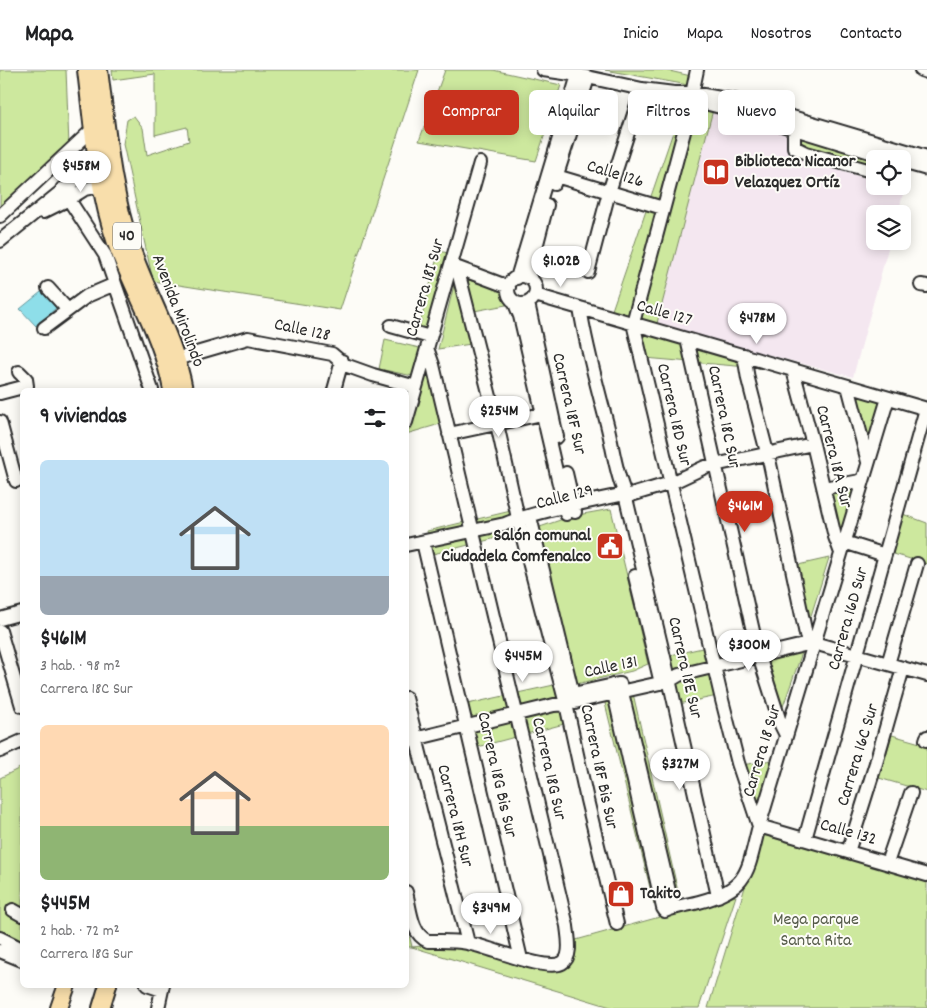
<!DOCTYPE html>
<html lang="es">
<meta charset="utf-8">
<style>
:root{--surface:#fff;--page:#f6f6f6;--text:#202124;--muted:#757577;--line:#e0e0e0;--accent:#c8321e}
body{margin:0;font-family:Dekko,sans-serif;background:var(--page);color:var(--text);height:100vh;display:flex;flex-direction:column;font-size:19px;white-space:nowrap}
*{box-sizing:border-box;margin:0}
p{font-size:16px;color:var(--muted)}
.icon{flex:none;width:28px;height:28px;fill:none;stroke:currentColor;stroke-width:2;stroke-linecap:round;stroke-linejoin:round}
.map{position:relative;flex:1;overflow:hidden}
.drawer{position:absolute;left:20px;top:318px;width:389px;height:600px;display:flex;flex-direction:column;background:var(--surface);border-radius:8px;box-shadow:0 2px 12px #0003}
.drawer>*{flex:none}
.guide{position:absolute;left:424px;top:20px;width:428px;height:45px;display:flex;gap:10px}
.controls{position:absolute;left:866px;top:80px;display:grid;gap:10px}
.controls a{display:grid;place-items:center;width:45px;height:45px;border-radius:8px;background:var(--surface);box-shadow:0 2px 12px #0003;font-size:25px}
.price{position:absolute;translate:-50% -42px;padding:0 11px;border-radius:18px;background:#fff;color:#222;font-size:16px;line-height:32px;filter:drop-shadow(0 1px 2px #0008)}
.price::after{content:'';position:absolute;left:50%;top:30px;width:15px;height:11px;margin-left:-8px;background:inherit;clip-path:polygon(0 0,100% 0,50% 100%)}
.price.current{background:var(--accent);color:#fff}
ul{padding:0;list-style:none}
li{display:grid;align-content:center;gap:10px;height:265px;padding:0 20px}
li span{display:grid;place-items:center;height:155px;border-radius:8px;color:#555}
li>.icon{margin-inline-start:auto}
span .icon{width:90px;height:90px;fill:#fffc;stroke-width:1}
li b{font-size:21px}
h2{display:flex;justify-content:space-between;align-items:center;height:60px;padding:0 20px;font-size:21px}
.tag{padding:0 18px;border-radius:8px;background:var(--surface);box-shadow:0 2px 12px #0003;font-size:18px;line-height:45px}
.tag.current{background:var(--accent);color:#fff}
header{display:flex;align-items:center;gap:30px;box-sizing:border-box;height:70px;padding:0 25px;background:var(--surface);border-bottom:1px solid var(--line)}
header strong{font-size:24px}
nav{display:flex;gap:28px;margin-inline-start:auto;font-size:18px}
.map>svg:first-child{display:block}
.built{fill:#f4e7f0}
.green{fill:#cde89e;stroke:#7c8a64}
.water{fill:#8edee9;stroke:#66969d}
.lines{fill:none;stroke-linecap:round;stroke-linejoin:round}
.minor-casing{stroke:#2b2b2b;stroke-width:16}
.major-casing{stroke:#2b2b2b;stroke-width:20}
.minor{stroke:#fdfcf7;stroke-width:12}
.major{stroke:#f8deab;stroke-width:16}
.labels{text-anchor:middle;dominant-baseline:central;stroke-width:4;stroke-linejoin:round;paint-order:stroke}
.shield{fill:#fdfcf7;stroke:#6a6a68;stroke-width:1}
.shield-label{font-size:16px;font-weight:bold;fill:#2b2b2b}
.poi-label{font-size:18px;font-weight:bold;fill:#2b2b2b;stroke:#fdfcf7;text-anchor:start}
.street-label{font-size:18px;fill:#2b2b2b;stroke:#fdfcf7}
.park-label{font-size:18px;fill:#545a48;stroke:#fdfcf7}
</style>
<header>
<strong>Mapa</strong>
<nav><a>Inicio</a><a>Mapa</a><a>Nosotros</a><a>Contacto</a></nav>
</header>
<div class="map">
<svg width="927" height="938" viewBox="0 0 927 938">
<rect width="100%" height="100%" fill="#fdfcf7"/>
<filter id="ink" filterUnits="userSpaceOnUse"><feTurbulence type="fractalNoise" baseFrequency=".02" numOctaves="2"/><feDisplacementMap in="SourceGraphic" scale="10" xChannelSelector="R" yChannelSelector="G"/><feConvolveMatrix kernelMatrix="1 2 1 2 8 2 1 2 1" color-interpolation-filters="sRGB"/></filter>
<g filter="url(#ink)">
<path class="built" d="M698,38l93,23 -1,25 85,25v5h16l13,4 -6,24h-23v27h15l-37,136 -209,-55z"/>
<path class="green" d="M0,0h66l3,76 -69,63z
M112,0h307l-79,240 -187,-29 -30,-137 4,-24 7,-4 9,12 4,27 42,-14 -2,-14 -32,8v-61l-42,6z
M445,0h48l68,15 -25,76 -117,-20z
M605,0h60l26,6 -3,9z
M684,30l30,6 -58,221 -45,-14z
M798,66l77,23v16l-79,-23z
M439,180l13,5 -22,80 -12,-3z
M456,207l15,67 -33,5z
M466,209l36,12 4,14 -32,6z
M638,260l143,40 -136,-12z
M385,270l39,9 -11,27 -34,-7z
M428,293l12,61 -34,10v-5z
M854,319l28,7 -13,60z
M860,412l-20,58 -12,-50z
M611,439l37,155 -16,7 -60,14 -38,-156 38,-13z
M515,440l5,22 -87,22 -6,-23z
M900,443l27,10v41l-40,-12z
M829,488l-20,64 -11,-57z
M716,575l11,49 -48,10 -13,-48z
M804,577l-24,68 -14,-59z
M554,615l10,39 -90,24 -11,-43z
M632,619l47,207 -25,8 -51,-209z
M892,665l35,10v47l-48,-14z
M778,689l-18,61 -18,-55z
M22,697v174l-22,-10v-153z
M763,765l164,46v127h-219l48,-157z
M736,826l-37,112h-85l-202,-61h-6v-26l6,26 11,-1 45,3 64,20 30,2 11,-10 3,-21z"/>
<path class="water" d="M41,222l4,1 11,15 -20,18 -16,-17z"/>
<g class="lines">
<g class="minor-casing">
<path id="minor" d="M543,0l35,5 64,14 32,4h18l46,8 189,56
M697,0l-12,58 -52,195 89,377 16,63 21,63
M921,0l6,2
M697,31l39,10 157,48
M794,59v18l12,6 69,19
M902,92l25,7
M556,106l107,32
M554,114l34,-106
M62,119l43,66 47,135
M43,142l26,-13 16,-10 16,-3
M0,146l93,-87
M0,171l78,-63 19,-24
M453,196l56,21
M458,198l2,11 37,145 23,103 46,177 21,96 30,124
M588,202l21,-80 33,-103
M508 220a14 14 0 1 1 28 0a14 14 0 1 1-28 0Z
M517,208l61,-203
M528,208l19,-73
M921,215l6,1
M48,218l19,21
M535,225l392,114
M514,231l6,15 46,198
M528,233l29,134
M580,238c6,39 17,77 27,116 6,23 8,47 18,70l39,163 54,239
M391,256l39,11
M44,258l43,-32 28,-12
M687,269l66,292 6,25 22,69 5,10
M744,285l4,24 22,85 38,180
M176,289l72,-21 84,16 13,11 28,10 43,12
M793,300l20,74 22,93 6,16
M848,316l20,76
M334,320l8,-29
M0,323l27,-7 -1,-7 -7,-7
M0,352l16,59
M406,352l74,-259
M449,364l93,-20
M566,403l9,39
M824,418l36,-7 4,-3
M530,447l45,186
M423,472l98,417
M844,472l41,13
M406,475l99,-21c38,-15 80,-21 120,-30l6,1 40,-12 34,-16 108,-23
M635,506l26,107
M0,549l22,-6
M0,561l22,75
M888,594l29,-100
M620,614l53,224
M612,615l51,223 2,3c11,-5 23,-6 34,-9 51,-14 48,-30 60,-76l129,-428
M564,626l54,-12
M406,628l62,245
M926,670l1,-3
M406,671l148,-36 12,-1 103,-23 10,-6 129,-31 6,-1 113,32
M0,681l22,-10
M759,756l168,49
M805,769l121,-430
M848,782l28,-89 27,-95
M887,793l24,-70
M406,822c4,15 5,43 22,49 13,0 26,-1 39,2 21,3 78,29 95,20 11,-6 6,-27 5,-37l-134,-561 -6,-17
M13,840l9,5
M0,868l22,11
M0,881l22,9
M147,915l15,5
M158,938l5,-23"/>
</g>
<g class="major-casing">
<path id="major" d="M86,0c7,58 11,118 30,173 18,49 47,95 56,147
M99,0c8,59 12,120 32,177 16,48 44,92 53,143
M59,938l8,-23
M101,938l7,-23"/>
</g>
<use href="#minor" class="minor"/>
<use href="#major" class="major"/>
</g>
</g>
<defs>
<g id="library-square" transform="scale(1.4375)"><rect x="-9" y="-9" width="18" height="18" rx="4" fill="#c8321e" stroke="#fdfcf7"/><path d="M-6-4Q-3-5.5-.7-3.5V5Q-3 3-6 4ZM6-4Q3-5.5 .7-3.5V5Q3 3 6 4Z" fill="#fff"/></g>
<g id="civic-square" transform="scale(1.4375)"><rect x="-9" y="-9" width="18" height="18" rx="4" fill="#c8321e" stroke="#fdfcf7"/><path d="M-.6-6.5H3V-4.5H.6V-3L4-1V1h2V6H-6V1h2V-1L-.6-3ZM-1.2 2.5V6h2.4V2.5Z" fill="#fff"/></g>
<g id="shop-square" transform="scale(1.4375)"><rect x="-9" y="-9" width="18" height="18" rx="4" fill="#c8321e" stroke="#fdfcf7"/><path d="M-5-2.5h2.3a2.7 3.5 0 0 1 5.4 0H5L5.5 6h-11ZM-1.5-2.5h3a1.5 2.3 0 0 0-3 0Z" fill="#fff"/></g>
</defs>
<g fill-rule="evenodd">
<use href="#library-square" x="716" y="102"/>
<use href="#civic-square" x="610" y="476"/>
<use href="#shop-square" x="621" y="824"/>
</g>
<g class="labels">
<rect class="shield" x="113" y="152.5" width="28" height="27" rx="4"/>
<g class="shield-label">
<text x="127" y="166">40</text>
</g>
<g class="poi-label">
<text x="735" y="92">Biblioteca Nicanor<tspan x="735" dy="21">Velazquez Ortíz</tspan></text>
<text x="591" y="466" text-anchor="end">Salón comunal<tspan x="591" dy="21">Ciudadela Comfenalco</tspan></text>
<text x="640" y="824">Takito</text>
</g>
<g class="street-label">
<text transform="translate(615 105) rotate(17)">Calle 126</text>
<text transform="translate(426 218) rotate(-74)">Carrera 18I Sur</text>
<text transform="translate(177 241) rotate(69)">Avenida Mirolindo</text>
<text transform="translate(664 244) rotate(16)">Calle 127</text>
<text transform="translate(302 261) rotate(12)">Calle 128</text>
<text transform="translate(568 334) rotate(77)">Carrera 18F Sur</text>
<text transform="translate(673 345) rotate(77)">Carrera 18D Sur</text>
<text transform="translate(723 347) rotate(78)">Carrera 18C Sur</text>
<text transform="translate(833 387) rotate(76)">Carrera 18A Sur</text>
<text transform="translate(565 428) rotate(-14)">Calle 129</text>
<text transform="translate(849 549) rotate(-74)">Carrera 16D Sur</text>
<text transform="translate(611 598) rotate(-12)">Calle 131</text>
<text transform="translate(684 598) rotate(77)">Carrera 18E Sur</text>
<text transform="translate(763 681) rotate(-73)">Carrera 18 Sur</text>
<text transform="translate(859 685) rotate(-73)">Carrera 16C Sur</text>
<text transform="translate(598 697) rotate(78)">Carrera 18F Bis Sur</text>
<text transform="translate(548 699) rotate(77)">Carrera 18G Sur</text>
<text transform="translate(496 705) rotate(77)">Carrera 18G Bis Sur</text>
<text transform="translate(454 746) rotate(76)">Carrera 18H Sur</text>
<text transform="translate(848 763) rotate(16)">Calle 132</text>
</g>
<g class="park-label">
<text x="816" y="850">Mega parque<tspan x="816" dy="21">Santa Rita</tspan></text>
</g>
</g>
</svg>
<div class="controls">
<a><svg class="icon" aria-label="locate" viewBox="0 0 24 24"><circle cx="12" cy="12" r="6"/><path d="M12 2v4M12 18v4M2 12h4M18 12h4"/></svg></a>
<a><svg class="icon" aria-label="layers" viewBox="0 0 24 24"><path d="M12 4l9 5-9 5-9-5zM3 14l9 5 9-5"/></svg></a>
</div>
<b class="price" style="left:81px;top:123px">$458M</b>
<b class="price" style="left:561px;top:218px">$1.02B</b>
<b class="price" style="left:757px;top:275px">$478M</b>
<b class="price" style="left:499px;top:368px">$254M</b>
<b class="price current" style="left:745px;top:463px">$461M</b>
<b class="price" style="left:749px;top:602px">$300M</b>
<b class="price" style="left:523px;top:613px">$445M</b>
<b class="price" style="left:680px;top:721px">$327M</b>
<b class="price" style="left:491px;top:865px">$349M</b>
<div class="guide">
<a class="tag current">Comprar</a>
<a class="tag">Alquilar</a>
<a class="tag">Filtros</a>
<a class="tag">Nuevo</a>
</div>
<section class="drawer">
<h2>9 viviendas<svg class="icon" aria-label="filters" viewBox="0 0 24 24"><path d="M4 7h16M4 17h16"/><circle cx="9" cy="7" r="2"/><circle cx="15" cy="17" r="2"/></svg></h2>
<ul>
<li><span style="background:linear-gradient(#bfe0f5 75%,#9aa5b1 0)"><svg class="icon" aria-label="home" viewBox="0 0 24 24"><path d="M3 11l9-7 9 7M6 9v11h12V9"/></svg></span><div><b>$461M</b><p>3 hab. · 98 m²</p><p>Carrera 18C Sur</p></div></li>
<li><span style="background:linear-gradient(#ffd9b3 65%,#8fb573 0)"><svg class="icon" aria-label="home" viewBox="0 0 24 24"><path d="M3 11l9-7 9 7M6 9v11h12V9"/></svg></span><div><b>$445M</b><p>2 hab. · 72 m²</p><p>Carrera 18G Sur</p></div></li>
</ul>
</section>
</div>
